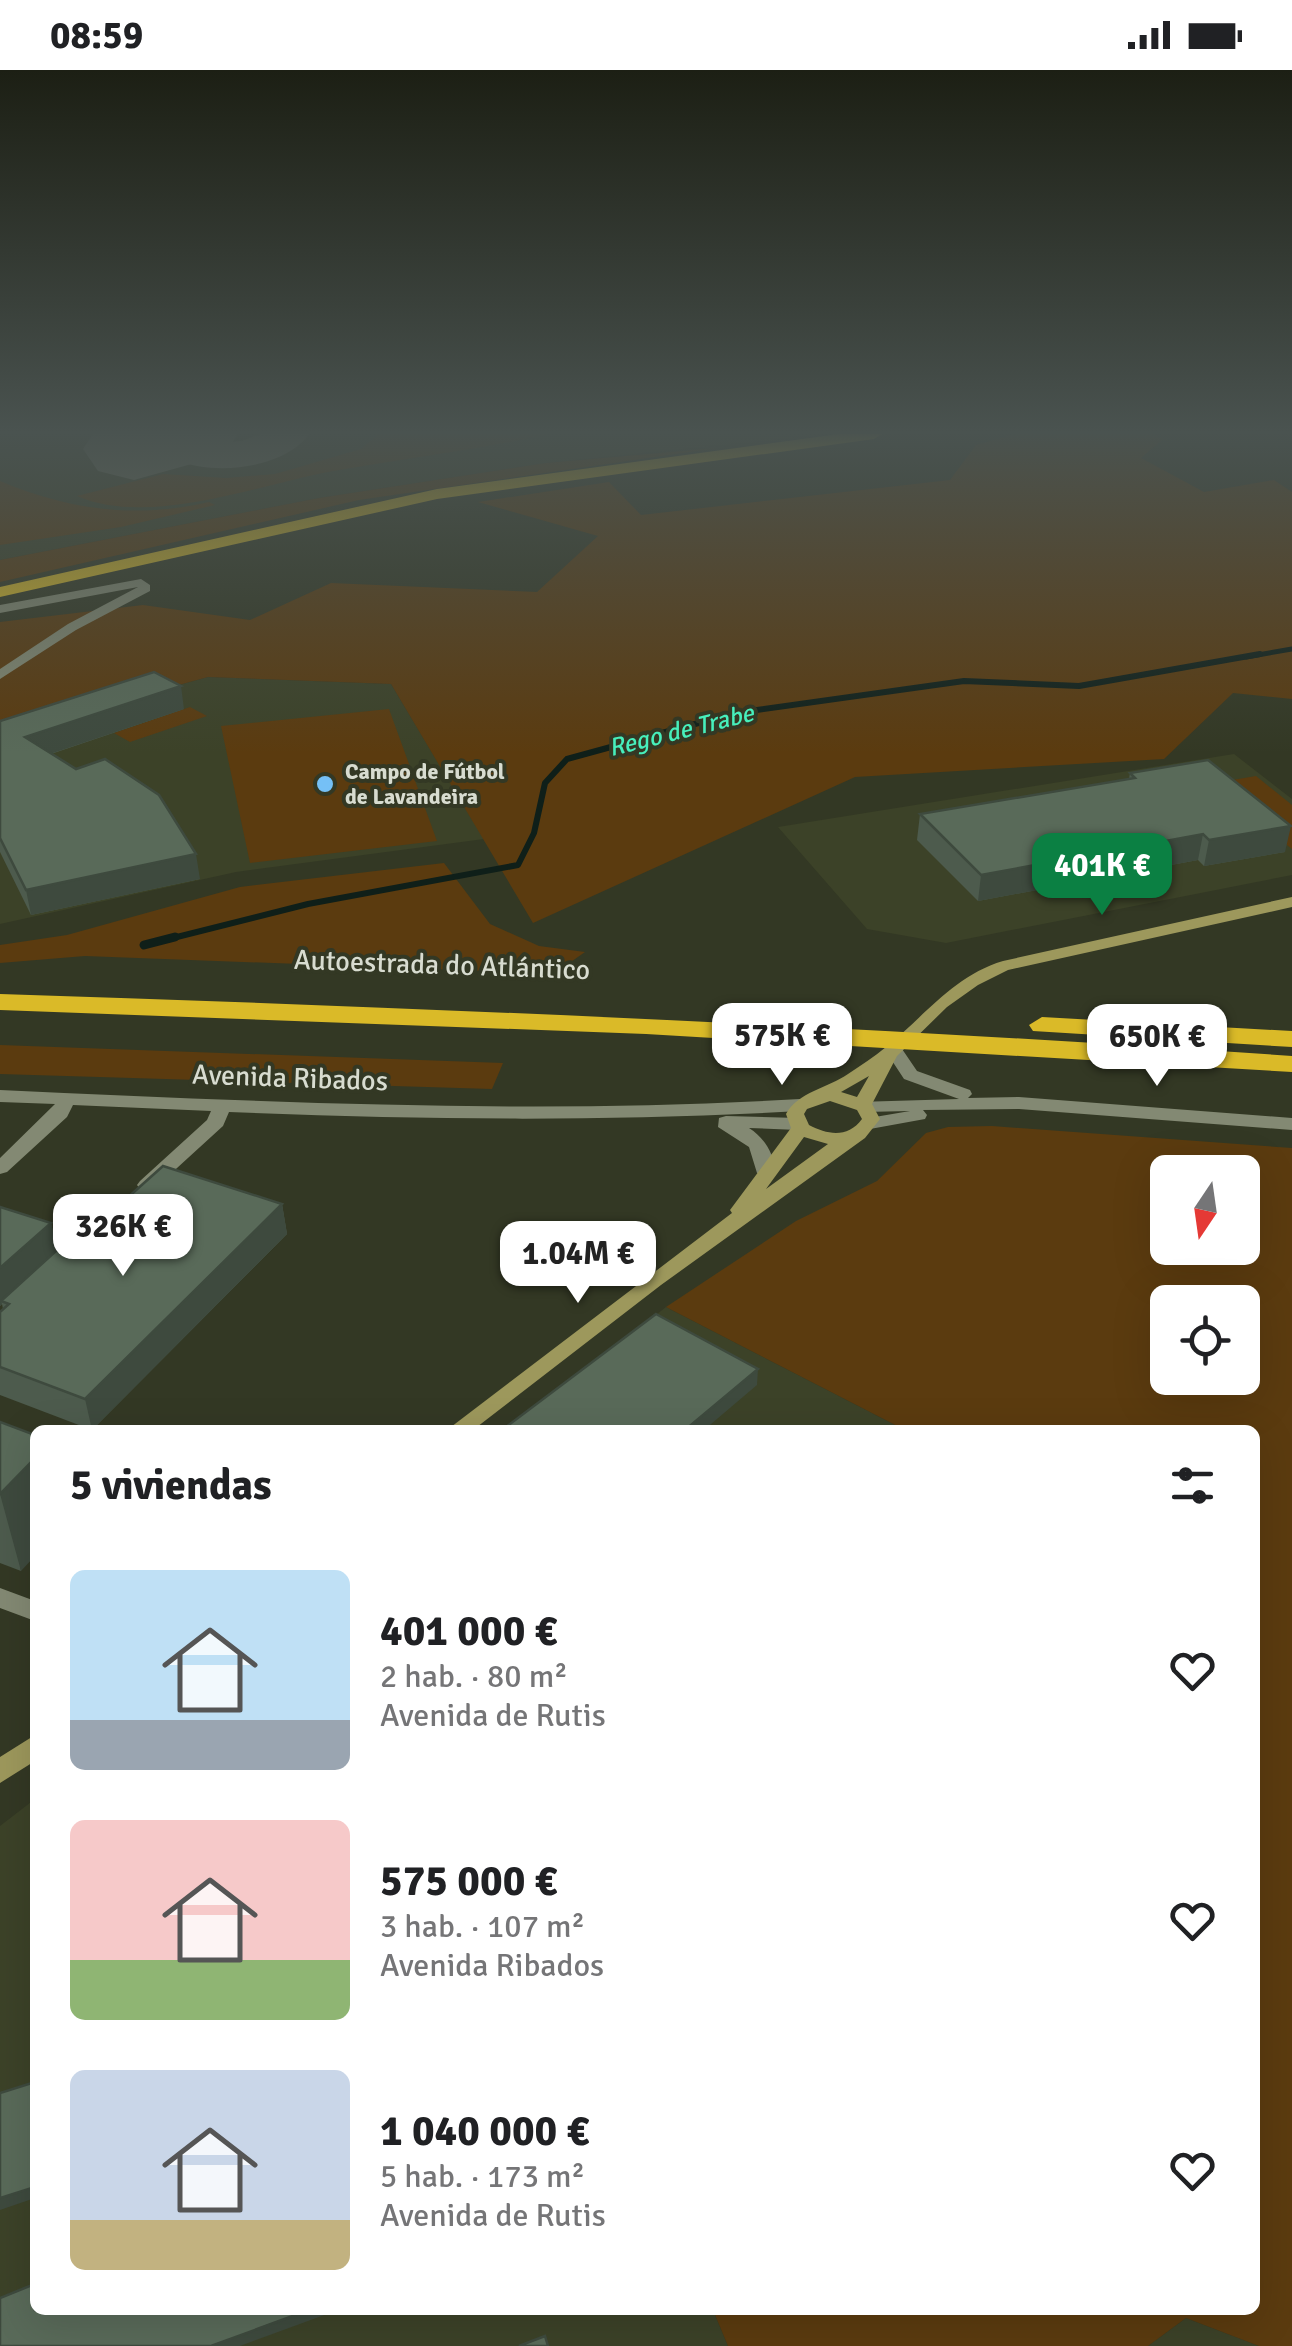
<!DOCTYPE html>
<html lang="es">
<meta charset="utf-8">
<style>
:root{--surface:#fff;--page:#f2f2f2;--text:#202124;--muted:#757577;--accent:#0b8043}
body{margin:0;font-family:Signika,sans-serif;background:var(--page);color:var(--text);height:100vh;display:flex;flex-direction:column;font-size:38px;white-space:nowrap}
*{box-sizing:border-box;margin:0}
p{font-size:32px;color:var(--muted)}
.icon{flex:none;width:55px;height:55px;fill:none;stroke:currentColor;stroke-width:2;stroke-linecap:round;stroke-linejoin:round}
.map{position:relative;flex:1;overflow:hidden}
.panel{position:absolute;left:30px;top:1355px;width:1230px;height:890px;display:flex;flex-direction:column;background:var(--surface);border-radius:15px;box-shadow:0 10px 40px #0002}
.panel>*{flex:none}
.needle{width:65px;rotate:193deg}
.tools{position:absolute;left:1150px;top:1085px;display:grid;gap:20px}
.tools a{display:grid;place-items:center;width:110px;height:110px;border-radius:15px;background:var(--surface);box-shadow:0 10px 40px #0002;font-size:50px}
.price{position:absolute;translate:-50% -85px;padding:0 22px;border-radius:20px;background:#fff;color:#222;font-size:32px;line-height:65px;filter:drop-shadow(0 2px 5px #0008)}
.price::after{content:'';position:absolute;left:50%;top:60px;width:30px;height:22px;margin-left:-15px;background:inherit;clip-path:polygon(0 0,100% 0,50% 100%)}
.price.on{background:var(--accent);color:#fff}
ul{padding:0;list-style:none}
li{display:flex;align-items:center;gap:30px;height:250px;padding:0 40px}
li span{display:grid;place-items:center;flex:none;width:280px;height:200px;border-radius:15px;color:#555}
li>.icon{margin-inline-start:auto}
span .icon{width:120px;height:120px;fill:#fffc;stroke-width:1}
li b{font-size:42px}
h2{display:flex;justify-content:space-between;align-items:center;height:120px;padding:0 40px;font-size:42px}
.status{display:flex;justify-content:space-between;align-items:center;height:70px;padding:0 50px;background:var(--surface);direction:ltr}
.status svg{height:28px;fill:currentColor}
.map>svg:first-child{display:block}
.built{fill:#3c4228}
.green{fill:#5b3b0f;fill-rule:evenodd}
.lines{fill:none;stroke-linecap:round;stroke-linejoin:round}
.stream-far2{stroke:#0f1f19;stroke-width:5}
.stream-far1{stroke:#0f1f19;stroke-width:6}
.stream{stroke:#0f1f19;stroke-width:9}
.taxiway{fill:#727665;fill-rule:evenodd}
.runway{fill:#727665;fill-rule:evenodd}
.street{fill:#838973;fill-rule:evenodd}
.secondary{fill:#9d985c;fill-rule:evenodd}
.highway{fill:#daba28;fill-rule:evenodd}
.wall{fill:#4d5b4d}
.shaded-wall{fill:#3e4a3e}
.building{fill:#596a59;stroke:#3e4a3e;stroke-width:2.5}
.poi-dot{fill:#75c0f6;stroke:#333824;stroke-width:4}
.labels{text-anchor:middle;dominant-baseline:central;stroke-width:8;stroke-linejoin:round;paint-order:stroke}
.far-poi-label{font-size:22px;font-weight:bold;fill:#d8dcd0;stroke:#333824;text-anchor:start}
.far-water-label{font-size:25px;font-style:italic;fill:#47efbc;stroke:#333824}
.street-label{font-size:28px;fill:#d8dcd0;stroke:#333824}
</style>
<div class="status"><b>08:59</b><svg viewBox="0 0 49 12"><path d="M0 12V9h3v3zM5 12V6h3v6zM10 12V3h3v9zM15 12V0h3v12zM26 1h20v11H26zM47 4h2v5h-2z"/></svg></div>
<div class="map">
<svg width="1292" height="2276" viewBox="0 0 1292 2276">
<rect width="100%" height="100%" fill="#333824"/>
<path class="built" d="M0,364h827l-281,29 -227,35 -319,62z
M208,607l183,7 93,155 -248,33 -236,52v-190z
M1234,684l58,45v76l-346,68 -79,-14 -89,-102z
M666,1237l239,123h-395z
M35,1729v511h678l15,36h-728v-520z
M1186,2248l73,28h-111z"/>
<path class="green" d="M379,364h171c-70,15 -141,24 -211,36 -77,13 -189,58 -262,26l86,-22 63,4 49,-4 86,-25z
M1015,364h137l11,5 -22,19 63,34 70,-12 18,12v207l-59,-6 -69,66 -309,18 -322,146 -142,-239 -183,-7 -208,57v-112l143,-17 107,15 81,-37 206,9 61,-56 -120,-34 131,-20 32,33 309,-35 26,-35z
M717,378l-358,52 -359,82v-22l319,-62 227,-35z
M0,411c69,29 135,38 209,21l6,3 -94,22 -121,18z
M190,637l17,9 -77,26 -16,-9z
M389,639l48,132 -187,22 -29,-137z
M1256,706l36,29v44l-83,-65z
M444,793l46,61 49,22 46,6 -37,26 -63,-7 -400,-15 -85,7v-18l67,-10 173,-48z
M0,975l503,18 -11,26 -492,-15z
M992,1056l300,22v1198h-33l-73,-28 -38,28h-420l-15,-36h542v-880h-350l-239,-123 130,-86 81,-40 49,-48 22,-6zM1168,1102h74v76h-74zM1168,1232h74v76h-74z"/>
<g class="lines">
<path class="stream-far2" d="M1246,587l46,-8"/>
<path class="stream-far1" d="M165,870l143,-36 210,-39 16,-32 11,-50 22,-24 168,-46 229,-32 115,5 181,-32"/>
<path class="stream" d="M144,875l31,-8"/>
<path class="taxiway" d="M152,364h37l23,9 30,-2 18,-7h49c-28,41 -131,48 -160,5z"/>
<path class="runway" d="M93,364h145l-14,21 -90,25 -36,-9 -15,-22z"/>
<path class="street" d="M141,509l9,6v6l-74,39 -76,49v-10l68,-45 70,-37 -138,26v-8z
M894,975l6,1 17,25 53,19 2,4 -4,4 51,-1 273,21v12l-273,-21 -96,1 4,5 -2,4 -55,10 -7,-2 -2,-4 2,-4 47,-8 -46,1 -9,-6 2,-4 102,-3 -55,-20 -19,-29z
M0,1020c267,12 532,25 800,9l9,6 -9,6c-190,11 -380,9 -571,1l-6,14 -69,63h-14l-3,-4 3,-4 67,-61 4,-9 -138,-6 -6,12 -60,55 -7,2v-16l55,-54 -55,-2z
M726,1046l72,2 9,6 -9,6 -49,-2c17,11 24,26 28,45l-10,6 -10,-6 -8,-26 -31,-20 1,-9z
M0,1518l35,13v20l-35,-13z"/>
<path class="secondary" d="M1292,827v10l-284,63 -30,15 -31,22 -50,49 -25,48 8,15 -15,19 -204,147 -188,145h-26l285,-217 -2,-3 3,-4 58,-78 -5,-14c12,-22 42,-26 62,-40 13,-9 26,-17 38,-27 39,-31 67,-71 117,-86zM869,1006l-12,21 -16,-5zM830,1031l27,9 5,9c-14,19 -34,16 -53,6l-5,-11 3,-5zM804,1067l24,7 -62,45z
M35,1665v26l-35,22v-26z"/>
<path class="highway" d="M839,364h43l-8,5 -437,60 -437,98v-10l437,-98z
M0,924c431,14 862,32 1292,62v16l-646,-38 -646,-24z
M1042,947l250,14v16l-259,-16 -4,-6z"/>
</g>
<path class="wall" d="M184,639l-133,45 149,125 -169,36 -31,-63v-131z
M1130,703l155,79 -81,14 -6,-6 -220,41 -61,-61 3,-26 209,-35z
M282,1134l5,30 -195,196 -92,-35v-83l3,-3 -1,-5 -2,2v-99l51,16 6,27 30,-16z
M0,1352l21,149 -21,-8z"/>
<path class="shaded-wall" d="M181,616l3,23 -155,52 -4,-24z
M1291,756l-6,26 -81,14 5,-26z
M1203,764l-5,26 -220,41 3,-26z
M196,784l4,25 -169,36 -5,-25z
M282,1134l5,30 -195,196 -7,-31z
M51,1153l7,30 -57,48 1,3 -2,2v-38z
M758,1299l-1,16 -53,45h-19z
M35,1388v98l-14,15 -21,-77z
M35,2117v11l-35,12v-12z
M309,2240h29l-98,36h-29z"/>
<path class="building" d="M154,602l27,14 -156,51 51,32 29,-10 54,36 37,59 -170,36 -26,-52v-117z
M1208,690l83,66 -82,14 -6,-6 -222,41 -61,-61 215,-36 -5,-5z
M163,1096l119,38 -197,195 -85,-32v-55l9,-8 -8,-3 77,-70 9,3z
M0,1137l51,16 -51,45z
M656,1244l102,55 -73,61h-183z
M0,1352l35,13v23l-35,36z
M35,2012v105l-35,11v-105z
M32,2215v4l3,-1v22h274l-98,36h-211v-48z
M545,2266l3,10h-29z"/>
<linearGradient id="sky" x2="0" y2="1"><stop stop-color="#1c1f14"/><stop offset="0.53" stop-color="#4a5350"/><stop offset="1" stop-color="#4a5350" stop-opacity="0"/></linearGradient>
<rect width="1292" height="683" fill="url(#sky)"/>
<circle class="poi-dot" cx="325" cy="714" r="10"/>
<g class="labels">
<g class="far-poi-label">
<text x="345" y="701">Campo de Fútbol<tspan x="345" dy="25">de Lavandeira</tspan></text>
</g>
<g class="far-water-label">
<text transform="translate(681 660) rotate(-14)">Rego de Trabe</text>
</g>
<g class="street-label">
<text transform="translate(442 895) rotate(2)">Autoestrada do Atlántico</text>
<text transform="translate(290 1008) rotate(2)">Avenida Ribados</text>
</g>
</g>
</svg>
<div class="tools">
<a><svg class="needle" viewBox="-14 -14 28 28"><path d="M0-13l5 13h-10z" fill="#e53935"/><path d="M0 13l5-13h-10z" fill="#757577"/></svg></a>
<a><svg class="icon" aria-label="locate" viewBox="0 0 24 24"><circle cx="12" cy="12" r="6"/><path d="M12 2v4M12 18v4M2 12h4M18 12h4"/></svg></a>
</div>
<b class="price on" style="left:1102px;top:848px">401K €</b>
<b class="price" style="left:782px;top:1018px">575K €</b>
<b class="price" style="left:1157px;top:1019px">650K €</b>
<b class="price" style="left:123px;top:1209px">326K €</b>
<b class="price" style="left:578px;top:1236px">1.04M €</b>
<section class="panel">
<h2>5 viviendas<svg class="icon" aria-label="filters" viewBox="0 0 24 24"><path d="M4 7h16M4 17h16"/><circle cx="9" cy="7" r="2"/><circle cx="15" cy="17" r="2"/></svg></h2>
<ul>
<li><span style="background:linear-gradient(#bfe0f5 75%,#9aa5b1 0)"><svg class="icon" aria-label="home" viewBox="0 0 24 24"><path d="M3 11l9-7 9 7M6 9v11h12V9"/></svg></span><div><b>401 000 €</b><p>2 hab. · 80 m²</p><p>Avenida de Rutis</p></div><svg class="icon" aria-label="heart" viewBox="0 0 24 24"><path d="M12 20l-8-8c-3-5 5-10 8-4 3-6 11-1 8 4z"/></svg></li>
<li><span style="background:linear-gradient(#f6c9c9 70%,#8fb573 0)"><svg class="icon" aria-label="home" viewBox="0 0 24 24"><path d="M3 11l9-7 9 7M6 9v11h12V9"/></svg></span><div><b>575 000 €</b><p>3 hab. · 107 m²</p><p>Avenida Ribados</p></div><svg class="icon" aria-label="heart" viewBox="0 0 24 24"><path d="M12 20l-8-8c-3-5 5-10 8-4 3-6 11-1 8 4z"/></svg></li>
<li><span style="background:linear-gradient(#c9d6e8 75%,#c2b280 0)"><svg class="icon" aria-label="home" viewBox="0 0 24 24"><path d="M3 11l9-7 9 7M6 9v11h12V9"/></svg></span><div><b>1 040 000 €</b><p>5 hab. · 173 m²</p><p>Avenida de Rutis</p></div><svg class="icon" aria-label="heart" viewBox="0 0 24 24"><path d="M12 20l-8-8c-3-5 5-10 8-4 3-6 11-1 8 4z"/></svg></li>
</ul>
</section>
</div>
